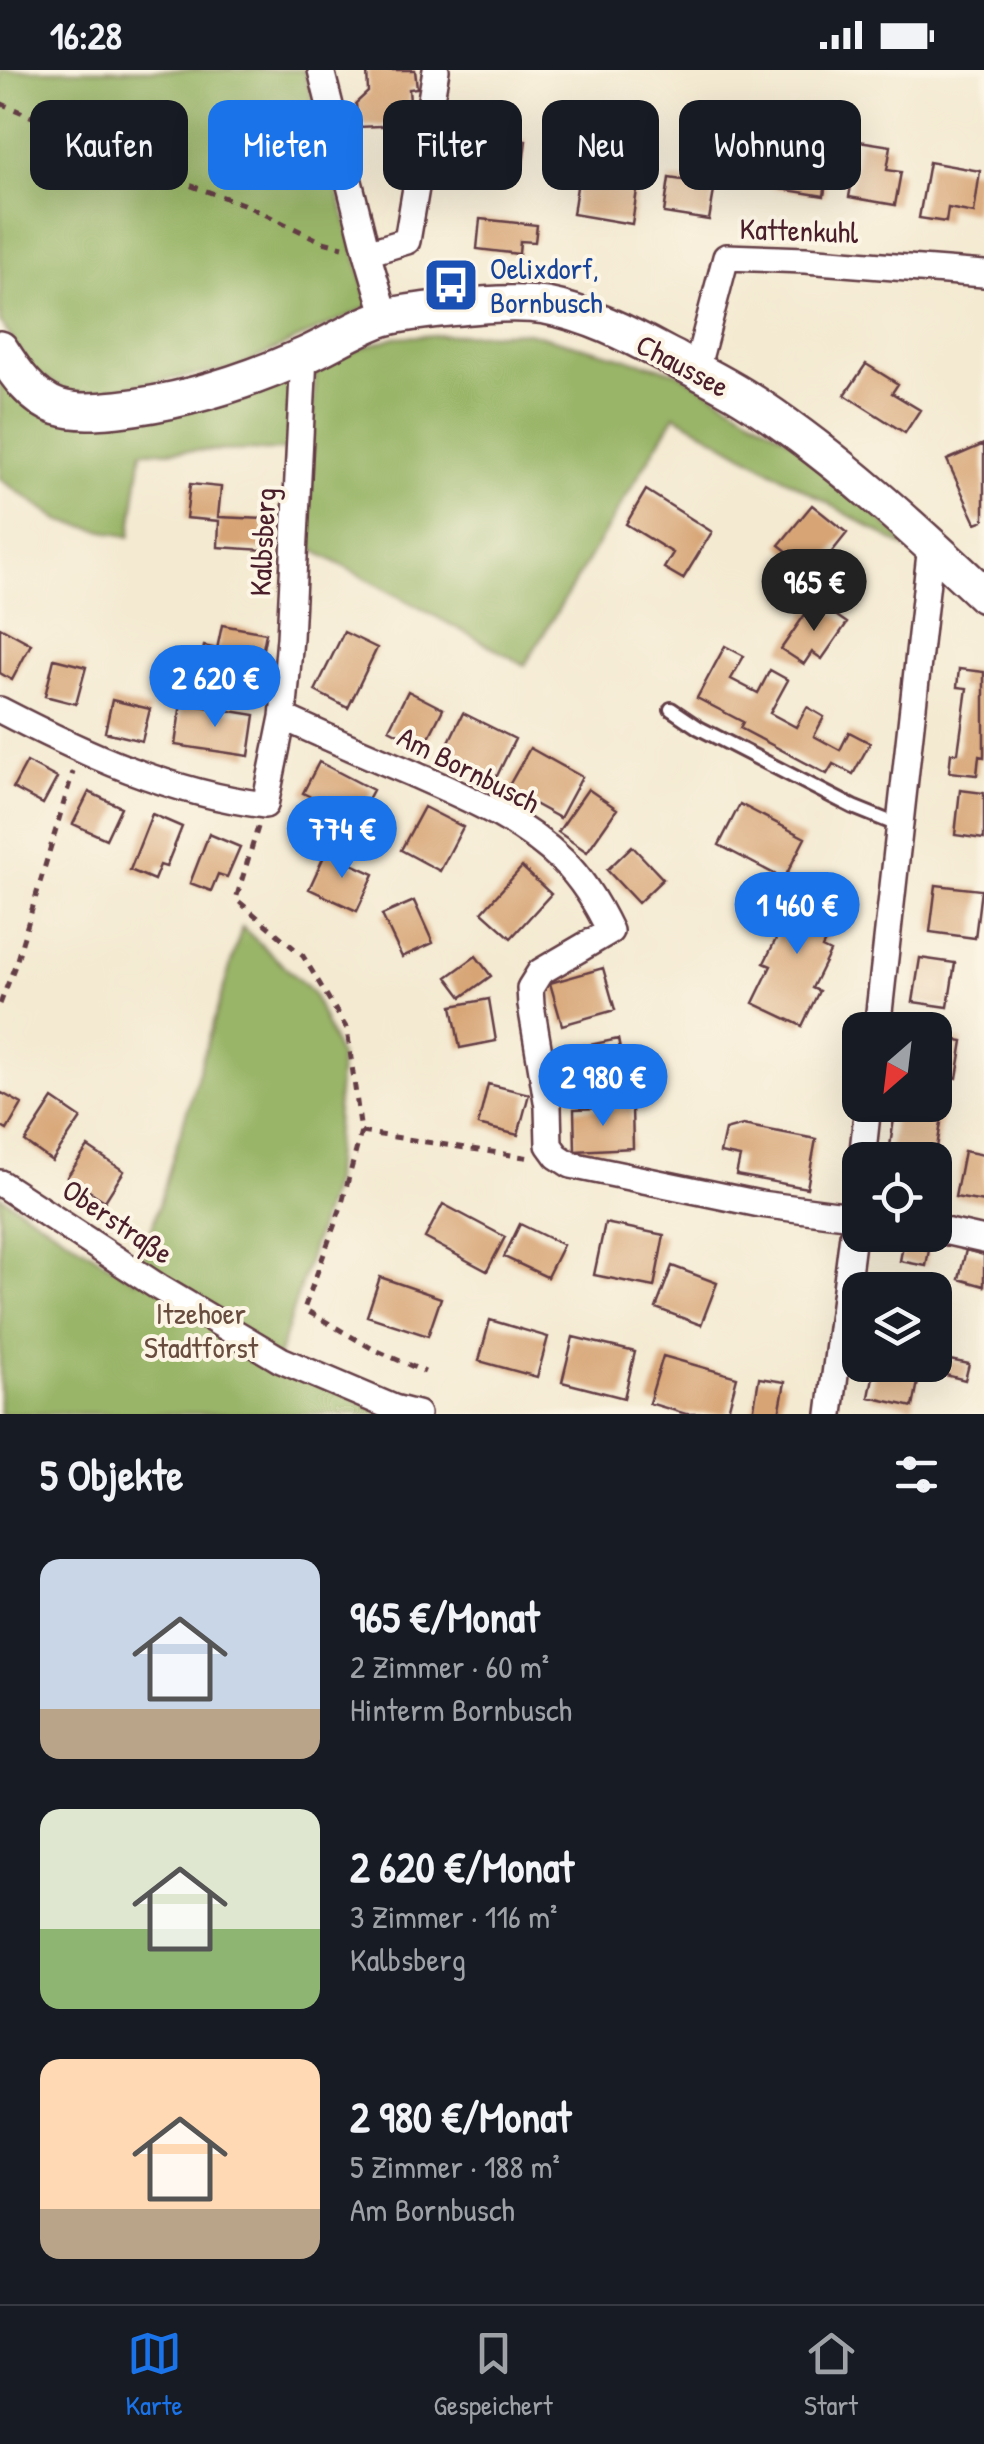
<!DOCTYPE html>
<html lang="de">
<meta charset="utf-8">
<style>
:root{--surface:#171b24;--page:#242831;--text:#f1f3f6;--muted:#9ea1a6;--line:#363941;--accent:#1a73e8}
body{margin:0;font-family:"Patrick Hand",sans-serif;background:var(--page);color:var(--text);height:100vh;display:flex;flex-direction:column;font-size:38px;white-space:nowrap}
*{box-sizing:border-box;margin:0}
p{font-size:32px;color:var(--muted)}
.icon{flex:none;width:55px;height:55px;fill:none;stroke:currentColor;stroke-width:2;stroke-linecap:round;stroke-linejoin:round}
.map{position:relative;height:1344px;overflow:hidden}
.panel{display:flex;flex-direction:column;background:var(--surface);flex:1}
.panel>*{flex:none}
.top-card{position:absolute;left:30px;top:30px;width:925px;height:90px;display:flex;gap:20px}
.needle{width:65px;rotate:208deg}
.controls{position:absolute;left:842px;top:942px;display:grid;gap:20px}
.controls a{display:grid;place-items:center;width:110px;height:110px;border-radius:20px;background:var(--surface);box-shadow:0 10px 40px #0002;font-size:50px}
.price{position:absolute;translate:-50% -85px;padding:0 22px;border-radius:35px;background:var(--accent);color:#fff;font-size:32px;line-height:65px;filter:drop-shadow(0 2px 5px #0008)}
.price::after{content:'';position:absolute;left:50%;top:60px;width:30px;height:22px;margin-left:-15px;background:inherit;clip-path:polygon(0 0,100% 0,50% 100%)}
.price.active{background:#222;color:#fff}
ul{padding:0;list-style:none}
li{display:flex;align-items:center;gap:30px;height:250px;padding:0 40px}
li span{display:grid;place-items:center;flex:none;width:280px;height:200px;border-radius:20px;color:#555}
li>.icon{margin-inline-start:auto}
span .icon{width:120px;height:120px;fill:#fffc;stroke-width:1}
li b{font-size:42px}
h2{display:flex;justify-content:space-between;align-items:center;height:120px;padding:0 40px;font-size:42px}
.tag{padding:0 35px;border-radius:20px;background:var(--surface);box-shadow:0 10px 40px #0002;font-size:35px;line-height:90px}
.tag.active{background:var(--accent);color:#fff}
.status{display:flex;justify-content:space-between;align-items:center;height:70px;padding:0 50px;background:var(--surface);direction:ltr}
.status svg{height:28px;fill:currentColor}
.tabs{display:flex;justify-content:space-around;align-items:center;height:140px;border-top:2px solid var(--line);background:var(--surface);font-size:28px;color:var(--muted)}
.tabs a{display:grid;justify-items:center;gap:5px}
.tabs .active{color:var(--accent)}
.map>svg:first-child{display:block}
.forest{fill:#99b567;stroke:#726a49;stroke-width:2.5}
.building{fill:#d7a475}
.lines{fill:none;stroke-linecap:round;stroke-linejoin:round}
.lane-casing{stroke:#643d44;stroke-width:18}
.street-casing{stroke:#643d44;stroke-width:30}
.secondary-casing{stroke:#643d44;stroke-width:40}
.path{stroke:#643d44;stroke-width:5;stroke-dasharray:8 8;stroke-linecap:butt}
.lane{stroke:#fff;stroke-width:12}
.street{stroke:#fff;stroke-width:25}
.secondary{stroke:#fff;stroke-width:35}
.labels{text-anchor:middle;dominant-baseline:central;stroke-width:8;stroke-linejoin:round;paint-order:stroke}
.street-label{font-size:30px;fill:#4a1f2b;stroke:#fcf5e5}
.transit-label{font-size:30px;fill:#164399;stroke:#fcf5e5;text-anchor:start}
.park-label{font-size:30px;fill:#684c3e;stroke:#fcf5e5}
</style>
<div class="status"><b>16:28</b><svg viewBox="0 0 49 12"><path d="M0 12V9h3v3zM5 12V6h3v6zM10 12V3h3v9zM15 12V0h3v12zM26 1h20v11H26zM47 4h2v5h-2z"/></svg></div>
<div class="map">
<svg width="984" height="1344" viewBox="0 0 984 1344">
<rect width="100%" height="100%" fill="#fcf5e5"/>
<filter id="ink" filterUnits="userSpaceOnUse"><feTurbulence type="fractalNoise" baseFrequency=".01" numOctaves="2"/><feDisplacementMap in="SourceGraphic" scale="20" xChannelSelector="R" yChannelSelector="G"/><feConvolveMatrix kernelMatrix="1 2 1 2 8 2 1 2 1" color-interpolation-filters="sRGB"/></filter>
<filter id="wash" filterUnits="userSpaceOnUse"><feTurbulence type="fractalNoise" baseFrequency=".0048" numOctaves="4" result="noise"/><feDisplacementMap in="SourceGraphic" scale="40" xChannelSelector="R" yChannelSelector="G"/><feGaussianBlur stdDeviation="2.25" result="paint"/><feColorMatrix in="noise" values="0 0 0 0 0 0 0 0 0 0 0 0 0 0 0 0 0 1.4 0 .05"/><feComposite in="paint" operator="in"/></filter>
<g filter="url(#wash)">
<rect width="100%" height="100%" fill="#f4ead2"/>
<path class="forest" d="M0,0h304l66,236 -137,63 -159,26 -41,-24 -33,-50z
M527,262l150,40 132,79 109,104 -243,-140 -150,250 -219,-119 10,-183 79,-26z
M0,296l41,45 254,-42 -4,81 -149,1 -12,86 -69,-16 -61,-42z
M242,857l71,66 27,65 -7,124 -57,182 111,50h-387v-218l136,85z"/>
<g id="blocks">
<path class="building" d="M367,0h48l2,18 -8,1 2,26 -7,10 -46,2 -2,-24 12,-11z
M483,33l33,4 -4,31 14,2 -3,26 -47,-5z
M777,70l36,6 -2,14 18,2 -5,34 -55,-9z
M840,71l13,3 -4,23 -13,-2z
M859,71l32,5 -4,24 14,2 -6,33 -46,-8z
M929,92l51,9 -6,42 -26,-5 -2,14 -27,-4z
M669,108l46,7 -6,35 -45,-7z
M578,110l59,10 -5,34 -59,-10z
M480,149l57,6 -2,17 -15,-1 -1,13 -42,-5z
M866,294l32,20 -6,9 28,17 -15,23 -60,-38z
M984,374v76l-8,3 -29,-63z
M190,414l31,3 -3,30 46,2 -1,31 -45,-3 1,-26 -33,-3z
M646,420l66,42 -29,47 -19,-11 9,-15 -47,-29z
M812,435l35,28 -32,40 -36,-28z
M818,533l29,20 -25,36 -10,-7 -8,12 -23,-15 27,-39 4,2z
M222,555l44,8 -5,26 -10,-2 -3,14 -33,-7 -4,20 -14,-3 7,-35 13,3z
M0,557l31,17 -19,36 -12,-7z
M344,562l33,16 -29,60 -33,-17z
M725,576l19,10 -13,23 27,14 12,-23 18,10 -18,33 26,14 11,-20 17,10 -10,19 26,14 9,-18 21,11 -17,31 -20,-10 -6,10 -87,-46 3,-6 -46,-24z
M54,589l32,8 -10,37 -31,-8z
M959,599l25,3v85l-5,-1 -2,19 -28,-3 2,-19h7l9,-65 -10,-1z
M408,621l35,18 -19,38 -35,-18z
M112,630l38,9 -8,32 -37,-9z
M181,633l74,12 -6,41 -74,-11z
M463,643l52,26 -20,41 -52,-26z
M530,678l52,29 -22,41 -53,-29z
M27,692l30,16 -14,26 -30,-16z
M319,692l54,28 -16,30 -54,-27z
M588,719l29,20 -30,43 -29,-20z
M960,720l24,3v46l-29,-4z
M89,722l32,15 -15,32 -33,-15z
M740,734l65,34 -21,41 -65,-34z
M424,737l39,20 -23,44 -39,-21z
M152,744l30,13 -16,40 -6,-2 -6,15 -24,-10z
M209,764l31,13 -13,30 -9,-3 -7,17 -21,-8z
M632,776l31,33 -25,24 -31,-33z
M326,782l48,22 -17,37 -48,-22z
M522,797l29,27 -40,44 -29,-26z
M936,815l45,5 -6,48 -45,-6z
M791,818l49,24 -18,36 8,4 -18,36 7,3 -17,35 -49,-23 18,-37 -7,-3 18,-36 -8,-4z
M414,831l19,42 -31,14 -20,-42z
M476,886l15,20 -29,21 -15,-20z
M920,888l35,5 -7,44 -35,-5z
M603,898l12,42 -53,15 -12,-42z
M489,929l7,42 -36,7 -8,-42z
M935,966l28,5 -6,37 -22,-4z
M618,969l8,41 -47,9 -8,-40z
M488,1014l41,10 -11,41 -40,-10z
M0,1022l22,12 -15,26 -7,-4z
M53,1029l28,19 -29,43 -27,-19z
M896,1035l47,5 -8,50h-47z
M632,1037l1,41 -58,3 -1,-42z
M743,1055l73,14 -9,49 -71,-13 4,-18 -20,-4 5,-23z
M88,1077l36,24 -19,30 -38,-24z
M964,1081l20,4v47l-29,-5z
M443,1134l62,33 -18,34 -62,-33z
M605,1153l59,12 -10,52 -60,-12z
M520,1154l43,21 -16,32 -43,-20z
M903,1175l26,5 -3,16 -26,-5z
M966,1180l18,5v31l-25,-7z
M672,1196l45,17 -16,42 -45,-17z
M380,1207l61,21 -13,38 -61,-20z
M490,1250l58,17 -11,40 -58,-16z
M573,1267l62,15 -11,46 -62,-16z
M663,1286l74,21 -10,37h-41l-37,-11z
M945,1289l24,5 -4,16 -23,-6z
M864,1295h30l-1,6 26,6 -6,30 -44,-10 5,-25 -11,-2z
M759,1308l26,4 -6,32h-26z"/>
</g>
</g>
<g filter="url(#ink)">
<use href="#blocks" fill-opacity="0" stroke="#643d44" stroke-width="2.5"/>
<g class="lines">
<g class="lane-casing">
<path id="lane" d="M671,639l28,19 154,79 47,19"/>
</g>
<g class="street-casing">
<path id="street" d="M321,0l46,183 19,64
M367,183l40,-12 29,-171
M696,300l30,-113 79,3 179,14
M0,640c85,44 170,83 265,95l18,-88 7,-79 14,-282
M283,647c43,20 85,38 128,56 54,24 109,46 152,88 21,20 35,45 47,70l-70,41 -10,16 1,17 17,102 1,38 8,11 14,9 189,39 100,13
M877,960l54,-485
M862,1090l6,-55
M0,1113l160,105 121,72 113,48 23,6
M935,1159l49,11
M830,1344l30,-234"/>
</g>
<g class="secondary-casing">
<path id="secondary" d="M0,279c14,22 31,49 58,58 19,6 40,4 60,2 65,-7 128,-27 188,-54 25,-11 57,-32 82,-38 19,-5 41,-7 60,-9 31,-3 68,-7 98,-2 42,8 82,28 119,48 31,16 64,32 93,52 81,54 155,122 226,189"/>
</g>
<path class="path" d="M0,33l189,82 54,19 80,38 20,5
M258,757l-22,72 67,57 44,73 14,103 -20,75 -37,102 69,40 52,23
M0,934l16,-41 57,-191
M361,1062l170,26"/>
<use href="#lane" class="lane"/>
<use href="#street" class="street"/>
<use href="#secondary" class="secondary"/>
</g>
</g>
<defs>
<g id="bus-square" transform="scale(2.875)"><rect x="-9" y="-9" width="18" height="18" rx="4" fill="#1a4fb4" stroke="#fcf5e5"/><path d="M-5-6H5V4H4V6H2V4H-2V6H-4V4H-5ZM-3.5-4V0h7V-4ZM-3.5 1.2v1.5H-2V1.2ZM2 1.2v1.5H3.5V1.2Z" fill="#fff"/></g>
</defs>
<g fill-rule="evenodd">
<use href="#bus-square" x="451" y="215"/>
</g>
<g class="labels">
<g class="street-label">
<text transform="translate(799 160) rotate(2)">Kattenkuhl</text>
<text transform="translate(683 295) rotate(28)">Chaussee</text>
<text transform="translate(262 472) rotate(-87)">Kalbsberg</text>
<text transform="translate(469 699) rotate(27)">Am Bornbusch</text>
<text transform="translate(118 1151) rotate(34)">Oberstraße</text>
</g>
<g class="transit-label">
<text x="490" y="198">Oelixdorf,<tspan x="490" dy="34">Bornbusch</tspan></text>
</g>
<g class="park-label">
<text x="201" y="1243">Itzehoer<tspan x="201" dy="34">Stadtforst</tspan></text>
</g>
</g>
</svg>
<div class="controls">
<a><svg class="needle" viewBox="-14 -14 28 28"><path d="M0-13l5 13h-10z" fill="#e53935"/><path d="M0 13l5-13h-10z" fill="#9ea1a6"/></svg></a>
<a><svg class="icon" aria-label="locate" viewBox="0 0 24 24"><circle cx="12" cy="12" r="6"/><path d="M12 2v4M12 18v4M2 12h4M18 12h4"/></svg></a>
<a><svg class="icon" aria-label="layers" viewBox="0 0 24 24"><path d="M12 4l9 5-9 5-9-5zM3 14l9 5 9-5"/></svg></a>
</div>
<b class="price active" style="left:814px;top:564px">965 €</b>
<b class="price" style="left:215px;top:660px">2 620 €</b>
<b class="price" style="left:342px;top:811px">774 €</b>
<b class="price" style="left:797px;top:887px">1 460 €</b>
<b class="price" style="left:603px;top:1059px">2 980 €</b>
<div class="top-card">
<a class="tag">Kaufen</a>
<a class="tag active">Mieten</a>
<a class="tag">Filter</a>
<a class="tag">Neu</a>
<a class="tag">Wohnung</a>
</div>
</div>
<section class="panel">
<h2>5 Objekte<svg class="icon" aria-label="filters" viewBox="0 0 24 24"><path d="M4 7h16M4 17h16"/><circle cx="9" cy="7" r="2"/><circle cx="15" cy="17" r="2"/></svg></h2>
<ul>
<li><span style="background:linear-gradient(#c9d6e8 75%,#b9a48a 0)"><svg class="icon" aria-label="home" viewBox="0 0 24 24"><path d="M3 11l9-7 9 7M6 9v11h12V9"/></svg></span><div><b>965 €/Monat</b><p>2 Zimmer · 60 m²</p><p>Hinterm Bornbusch</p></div></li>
<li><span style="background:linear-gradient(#dfe7d0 60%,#8fb573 0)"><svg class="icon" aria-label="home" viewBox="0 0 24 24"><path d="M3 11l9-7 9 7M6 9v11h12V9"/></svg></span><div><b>2 620 €/Monat</b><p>3 Zimmer · 116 m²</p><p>Kalbsberg</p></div></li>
<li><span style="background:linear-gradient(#ffd9b3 75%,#b9a48a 0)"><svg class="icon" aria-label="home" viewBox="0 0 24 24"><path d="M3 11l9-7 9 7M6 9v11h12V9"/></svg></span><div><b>2 980 €/Monat</b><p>5 Zimmer · 188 m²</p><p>Am Bornbusch</p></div></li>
</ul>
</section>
<nav class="tabs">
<a class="active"><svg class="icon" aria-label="map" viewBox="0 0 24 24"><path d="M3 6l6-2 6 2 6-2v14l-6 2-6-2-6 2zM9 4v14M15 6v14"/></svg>Karte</a>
<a><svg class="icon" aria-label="saved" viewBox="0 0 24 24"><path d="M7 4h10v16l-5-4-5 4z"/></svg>Gespeichert</a>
<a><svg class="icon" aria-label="home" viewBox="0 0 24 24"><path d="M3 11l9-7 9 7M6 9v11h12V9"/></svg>Start</a>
</nav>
